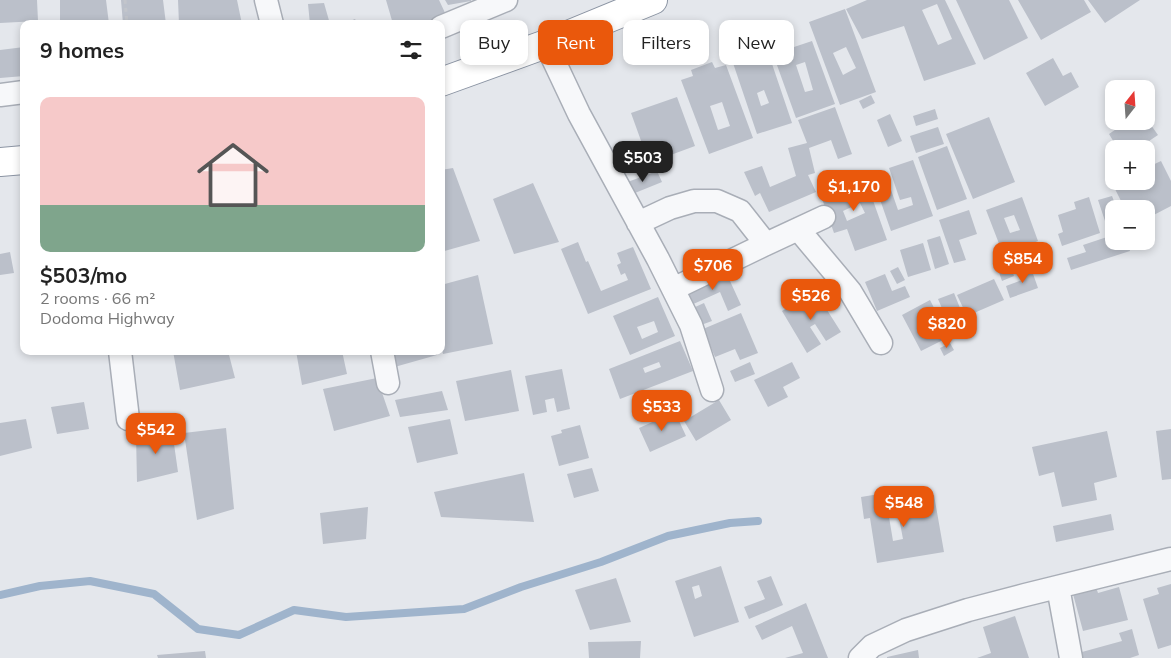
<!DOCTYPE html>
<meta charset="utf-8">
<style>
:root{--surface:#fff;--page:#f6f6f6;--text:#222;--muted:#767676;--line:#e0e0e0;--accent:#ea580c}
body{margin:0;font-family:Mulish,sans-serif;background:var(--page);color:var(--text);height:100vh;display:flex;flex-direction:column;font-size:19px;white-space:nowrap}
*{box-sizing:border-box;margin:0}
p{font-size:16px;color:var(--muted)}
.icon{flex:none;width:28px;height:28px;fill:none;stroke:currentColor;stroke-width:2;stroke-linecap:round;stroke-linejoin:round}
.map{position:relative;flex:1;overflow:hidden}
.panel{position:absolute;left:20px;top:20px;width:425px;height:335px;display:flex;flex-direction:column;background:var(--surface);border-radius:10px;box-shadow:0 2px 8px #0003}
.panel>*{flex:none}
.guide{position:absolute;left:460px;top:20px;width:475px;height:45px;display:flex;gap:10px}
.needle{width:32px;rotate:17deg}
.fabs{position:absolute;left:1105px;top:80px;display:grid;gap:10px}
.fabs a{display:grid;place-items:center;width:50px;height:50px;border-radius:10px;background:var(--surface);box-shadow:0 2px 8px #0003;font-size:25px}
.price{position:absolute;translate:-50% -42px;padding:0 11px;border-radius:10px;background:var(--accent);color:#fff;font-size:16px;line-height:32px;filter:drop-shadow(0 1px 2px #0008)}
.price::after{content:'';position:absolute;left:50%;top:30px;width:15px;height:11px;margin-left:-8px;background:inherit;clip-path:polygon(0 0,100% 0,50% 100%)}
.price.active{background:#222;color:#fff}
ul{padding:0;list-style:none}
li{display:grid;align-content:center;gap:10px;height:265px;padding:0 20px}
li+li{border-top:1px solid var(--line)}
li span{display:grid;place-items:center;height:155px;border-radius:10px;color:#555}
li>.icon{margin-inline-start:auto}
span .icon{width:90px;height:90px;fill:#fffc;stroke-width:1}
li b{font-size:21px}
h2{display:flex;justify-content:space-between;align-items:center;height:60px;padding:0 20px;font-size:21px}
.pill{padding:0 18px;border-radius:10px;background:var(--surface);box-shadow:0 2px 8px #0003;font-size:18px;line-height:45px}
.pill.active{background:var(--accent);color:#fff}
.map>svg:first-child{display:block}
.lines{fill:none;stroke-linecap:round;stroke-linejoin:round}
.stream{stroke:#9fb4cc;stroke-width:8}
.building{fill:#bbc0ca;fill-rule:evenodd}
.street-casing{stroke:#a9aeb7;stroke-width:25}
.highway-casing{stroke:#8b94a3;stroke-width:30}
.path{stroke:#c2c5cb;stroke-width:3;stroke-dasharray:4 4;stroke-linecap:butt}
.street{stroke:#f7f8fa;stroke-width:22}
.highway{stroke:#fff;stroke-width:28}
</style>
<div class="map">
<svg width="1171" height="658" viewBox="0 0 1171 658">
<rect width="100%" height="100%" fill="#e4e7ec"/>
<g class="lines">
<path class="stream" d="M0,595l40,-9 50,-5 64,13 44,35 41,6 55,-25 52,7 118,-8 57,-22 80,-25 67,-26 62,-13 28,-2"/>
</g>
<path class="building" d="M0,0h37l1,21 -38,2z
M60,0h46l3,24h-49z
M121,0h42l3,24h-43z
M178,0h59l5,24h-63z
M386,0h53l8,17 -25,7h-29z
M445,0h26v1l-23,4z
M867,0h78l31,64 -52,17 -20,-55 -42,13 -16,-30zM937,4l15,35 -14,6 -16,-35z
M956,0h53l19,38 -44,22z
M1018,0h66l7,12 -50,28z
M1088,0h52l-35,23z
M324,3l6,21h-20l-2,-20z
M845,9l31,83 -36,13 -31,-83zM846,47l10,21 -13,7 -10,-22z
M355,19l3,5h-15z
M812,41l23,63 -39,14 -23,-64zM805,62l8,28 -8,2 -9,-27z
M24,47v29l-24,2v-28z
M768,52l24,71 -35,11 -24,-71zM764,90l5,13 -8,3 -4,-13z
M1053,58l10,18 8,-4 8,15 -34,19 -19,-33z
M712,62l3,6 11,-3 27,73 -44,16 -28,-74 12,-4 -2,-6zM722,102l8,24 -12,4 -8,-24z
M871,95l4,8 -12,6 -4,-8z
M677,97l18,49 -46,17 -18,-50z
M835,107l17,47 -14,5 -7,-19 -22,8 6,25 -7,2 8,17 -47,20 -9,-19 -5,3 -11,-24 18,-6 8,21 26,-11 -8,-28 19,-5 -9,-23z
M935,109l3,10 -22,7 -3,-10z
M890,114l12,27 -14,6 -11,-27z
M989,117l26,65 -42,17 -27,-65z
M1146,118l12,17 -21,14h-19l-9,-15 19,-13h18z
M938,127l6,17 -28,9 -6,-17z
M947,146l20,53 -30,11 -19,-53z
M913,160l20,56 -42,15 -14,-40 13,-4 8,23 15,-5 -2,-8 -11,3 -11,-32z
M1161,161l10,20v25l-25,13v-10h-21l-12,-24 7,-4h26v-13z
M453,168l27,73 -39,11v-82z
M657,171l5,11 -32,13 -5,-12z
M864,175l23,65 -32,11 -8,-22 -13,4 -15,-43zM860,203l5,10 -18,8 -4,-10z
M533,183l26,59 -45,12 -21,-55z
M1112,196l5,13h-3v32h13l3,10 -59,19 -4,-12 19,-6 -3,-7 27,-9 -12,-36z
M1022,197l16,44 -15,6 6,17 -17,6 2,6 -12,5 -8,-23 9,-4 -17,-44zM1014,215l6,15 -10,3 -6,-15z
M1089,197l11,36 -38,13 -4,-12 5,-2 -5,-17 18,-6 -2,-7z
M969,210l8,24 -18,6 7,20 -12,3 -15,-43z
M940,236l9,28 -14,5 -8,-29z
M578,242l8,20 2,-1 13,30 27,-11 -3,-7 -4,2 -4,-10 4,-2 -4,-10 16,-6 18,42 -63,25 -27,-65z
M923,243l8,27 -23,7 -8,-27z
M10,252l4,21 -14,2v-21z
M898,267l7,13 -8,4 -7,-13z
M1031,268l7,20 -28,10 -4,-12 16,-6 -3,-7z
M725,270l16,35 -13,6 -8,-19 -31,14 -8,-16z
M885,274l7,17 13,-5 5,11 -33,14 -12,-29z
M478,275l15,69 -50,10 -2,-8v-61z
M994,279l10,21 -37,16 -10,-21z
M815,291l26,41 -15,9 -11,-17 -5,3 11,17 -14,9 -25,-42z
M954,293l14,35 -15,6 -15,-35z
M658,297l17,39 -45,19 -17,-39zM654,321l4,11 -16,7 -5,-12z
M930,300l19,37 -28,14 -19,-36z
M704,303l8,18 -11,4 -8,-17z
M741,313l17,40 -18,7 -5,-11 -20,8 -12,-28z
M680,341l13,30 -73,28 -11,-30zM659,362l2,5 -16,6 -2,-5z
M950,343l4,7 -10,6 -4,-8z
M173,351h55l7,27 -55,12z
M296,351h46l5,23 -45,11z
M387,351h49l1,4 -46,13z
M750,362l5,12 -20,8 -5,-11z
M792,362l8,16 -17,9 5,10 -20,10 -14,-27z
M562,369l8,40 -13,3 -3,-14 -9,2 2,12 -14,3 -8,-39z
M511,370l8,41 -54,10 -9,-40z
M377,378l13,38 -56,15 -11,-42z
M442,391l6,19 -48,7 -5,-17z
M719,400l12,20 -35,21 -12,-20z
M84,402l5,27 -32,5 -6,-27z
M675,412l11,24 -36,16 -11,-24z
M26,419l6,29 -32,8v-33z
M450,419l8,35 -41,9 -9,-36z
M580,425l9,33 -30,8 -8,-30 11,-3 -1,-3z
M226,428l8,81 -37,11 -13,-87z
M1171,429v50l-9,1 -6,-49z
M172,430l6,42 -41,10 -1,-47z
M1107,431l10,46 -23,6 3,17 -35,7 -8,-35 -15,4 -7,-29z
M592,468l7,23 -25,7 -7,-24z
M524,473l10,49 -93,-5 -7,-25z
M885,493l8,48 10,-2 -7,-37 38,-7 10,57 -67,11 -7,-45 -6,1 -3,-22z
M368,507l-2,32 -43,5 -3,-31z
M1111,514l3,16 -58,12 -3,-16z
M721,566l18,56 -45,15 -19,-56zM699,585l3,11 -7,3 -3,-12z
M771,576l12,29 -34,14 -5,-12 21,-8 -8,-18z
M616,578l15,44 -41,8 -15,-40z
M1171,584v61l-13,4 -15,-50 16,-5 -2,-6z
M1096,587l2,6 21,-6 9,33 -45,11 -10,-37z
M806,603l22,55h-43l18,-5 -11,-27 -30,14 -7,-14z
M1015,616l14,42h-52l14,-5 -8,-26z
M1132,629l7,26 -9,3h-58l-1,-3 51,-14 -3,-8z
M641,641l-1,17h-51l-1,-16z
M918,650l1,8h-32v-1z
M205,651l1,7h-48l-1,-3z"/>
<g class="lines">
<g class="street-casing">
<path id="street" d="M266,0l6,24
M441,27l65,-27
M546,44l33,70 79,145 33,66 21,65
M0,95l24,-3
M638,223l32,-15 24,-7h23l23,10 26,33
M798,229l52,62 31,52
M673,289l93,-45 58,-27
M120,351l8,68
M382,351l6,32
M1058,587l13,71
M860,658l12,-12 34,-16 62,-20 57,-15 146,-36"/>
</g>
<g class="highway-casing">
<path id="highway" d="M441,82l105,-38 107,-44
M0,162l24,-2"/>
</g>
<path class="path" d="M125,0l2,24"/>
<use href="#street" class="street"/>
<use href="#highway" class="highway"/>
</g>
</svg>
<div class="fabs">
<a><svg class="needle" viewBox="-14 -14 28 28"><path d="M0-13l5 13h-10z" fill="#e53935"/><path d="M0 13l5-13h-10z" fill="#767676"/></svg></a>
<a>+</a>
<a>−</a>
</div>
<b class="price active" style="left:643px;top:183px">$503</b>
<b class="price" style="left:854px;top:212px">$1,170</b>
<b class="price" style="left:1023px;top:284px">$854</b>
<b class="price" style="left:713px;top:291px">$706</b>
<b class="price" style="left:811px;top:321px">$526</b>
<b class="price" style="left:947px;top:349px">$820</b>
<b class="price" style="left:662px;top:432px">$533</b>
<b class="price" style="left:156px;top:455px">$542</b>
<b class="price" style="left:904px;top:528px">$548</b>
<div class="guide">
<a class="pill">Buy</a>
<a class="pill active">Rent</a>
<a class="pill">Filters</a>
<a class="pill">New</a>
</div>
<section class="panel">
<h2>9 homes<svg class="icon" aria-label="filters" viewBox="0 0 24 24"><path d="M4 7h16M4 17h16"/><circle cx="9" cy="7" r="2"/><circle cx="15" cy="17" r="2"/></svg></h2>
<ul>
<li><span style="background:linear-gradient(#f6c9c9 70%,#7fa58c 0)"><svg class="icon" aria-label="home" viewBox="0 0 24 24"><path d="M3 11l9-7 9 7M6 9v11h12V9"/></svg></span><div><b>$503/mo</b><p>2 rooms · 66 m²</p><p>Dodoma Highway</p></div></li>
</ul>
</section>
</div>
